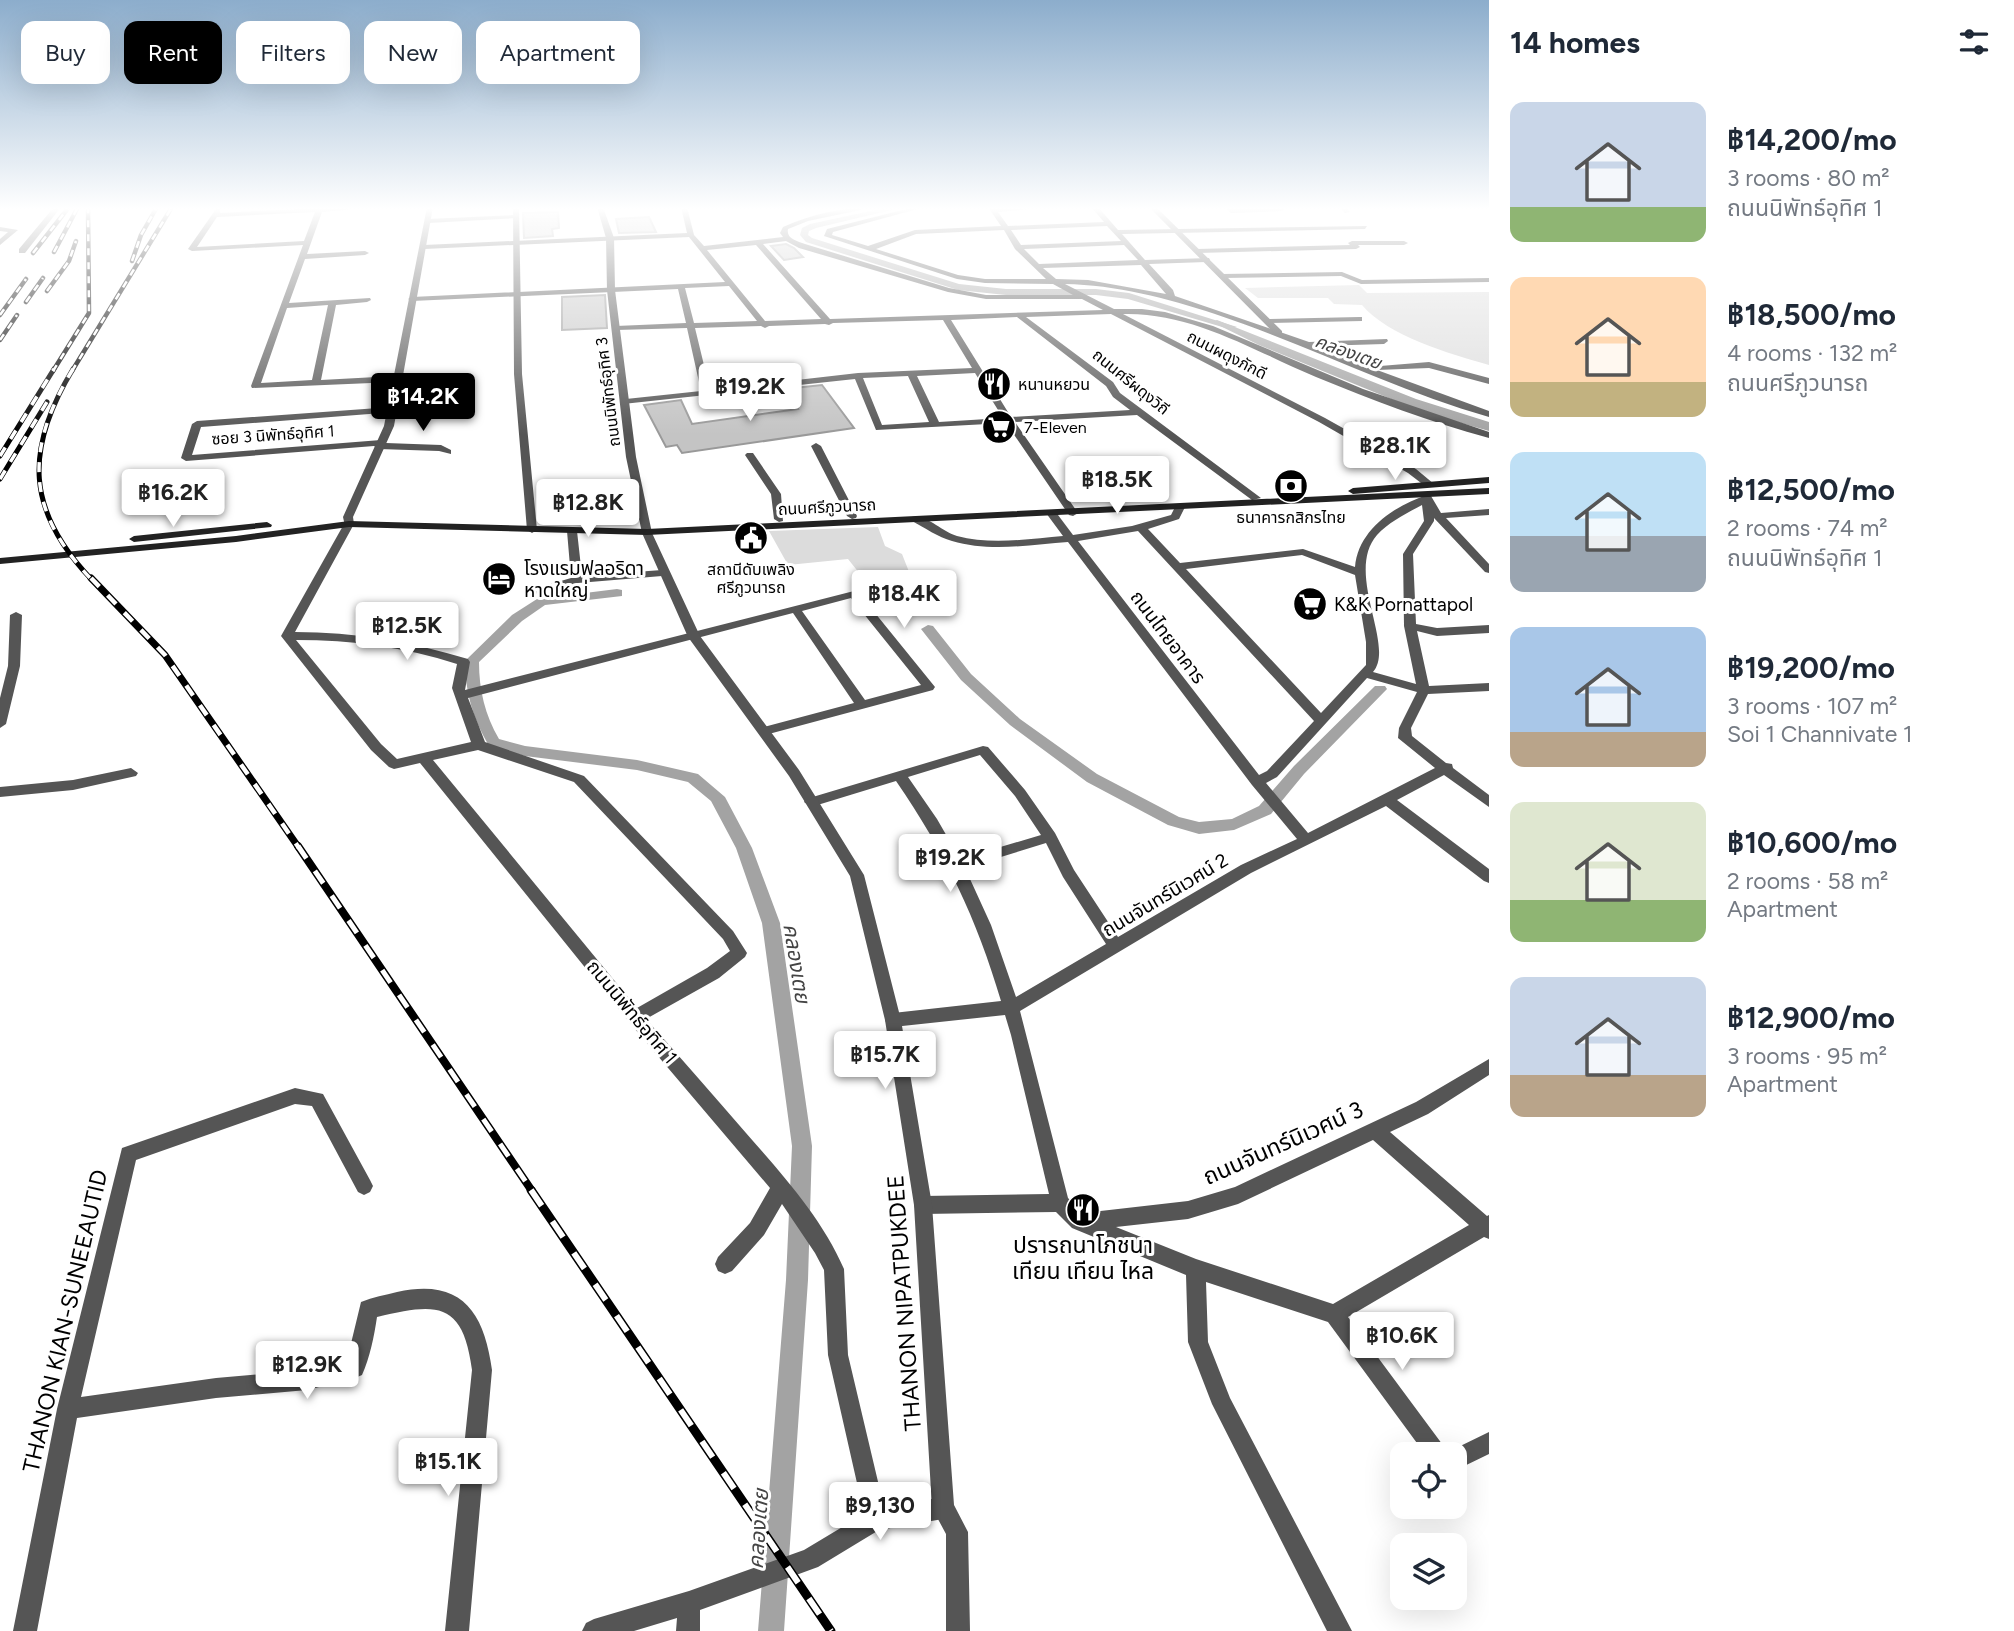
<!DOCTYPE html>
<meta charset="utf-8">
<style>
:root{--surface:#fff;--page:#f2f2f3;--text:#1f2937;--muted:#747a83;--accent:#000}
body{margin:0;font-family:Figtree,"Noto Sans Thai",sans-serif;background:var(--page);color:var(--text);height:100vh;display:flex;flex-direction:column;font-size:26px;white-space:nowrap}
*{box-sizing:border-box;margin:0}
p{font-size:23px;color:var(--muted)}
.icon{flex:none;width:38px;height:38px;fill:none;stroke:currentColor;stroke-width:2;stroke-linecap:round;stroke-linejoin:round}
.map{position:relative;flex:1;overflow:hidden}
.sheet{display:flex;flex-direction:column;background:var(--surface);width:525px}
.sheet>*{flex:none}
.guide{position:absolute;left:21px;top:21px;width:665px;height:63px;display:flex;gap:14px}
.fabs{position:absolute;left:1390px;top:1442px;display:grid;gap:14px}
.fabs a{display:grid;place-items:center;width:77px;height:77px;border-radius:14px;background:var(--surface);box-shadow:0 7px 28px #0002;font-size:35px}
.price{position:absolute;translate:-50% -60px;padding:0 16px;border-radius:7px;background:#fff;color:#222;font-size:23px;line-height:46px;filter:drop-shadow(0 2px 4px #0008)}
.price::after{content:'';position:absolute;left:50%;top:42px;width:21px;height:16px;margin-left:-10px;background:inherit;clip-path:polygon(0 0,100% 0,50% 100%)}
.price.current{background:var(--accent);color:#fff}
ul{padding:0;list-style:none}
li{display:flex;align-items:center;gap:21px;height:175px;padding:0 21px}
li span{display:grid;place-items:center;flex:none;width:196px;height:140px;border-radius:14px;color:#555}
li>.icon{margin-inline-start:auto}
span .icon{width:84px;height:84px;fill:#fffc;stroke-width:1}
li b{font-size:30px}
h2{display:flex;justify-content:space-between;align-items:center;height:84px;padding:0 21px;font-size:30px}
.pill{padding:0 24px;border-radius:14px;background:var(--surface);box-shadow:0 7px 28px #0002;font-size:24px;line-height:63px}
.pill.current{background:var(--accent);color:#fff}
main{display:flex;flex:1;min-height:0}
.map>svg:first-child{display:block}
.green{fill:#dcdcdc}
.water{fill:#a3a3a3}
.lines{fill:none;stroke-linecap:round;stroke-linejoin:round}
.canal{fill:#a3a3a3;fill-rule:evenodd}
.building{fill:#c4c4c4;stroke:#999;stroke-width:2}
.minor{fill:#555;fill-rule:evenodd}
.tertiary{fill:#555;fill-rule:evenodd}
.secondary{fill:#222;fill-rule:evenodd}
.rail-far4-casing{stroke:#000;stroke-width:4.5}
.rail-far3-casing{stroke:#000;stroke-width:5}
.rail-far2-casing{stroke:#000;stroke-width:7}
.rail-far1-casing{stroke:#000;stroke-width:8}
.rail-casing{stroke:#000;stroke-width:9}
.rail-far4{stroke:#fff;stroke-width:2.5;stroke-dasharray:7;stroke-linecap:butt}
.rail-far3{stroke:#fff;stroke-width:3.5;stroke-dasharray:10;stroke-linecap:butt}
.rail-far2{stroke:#fff;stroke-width:4.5;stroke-dasharray:12;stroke-linecap:butt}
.rail-far1{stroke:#fff;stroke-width:5;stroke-dasharray:15;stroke-linecap:butt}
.rail{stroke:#fff;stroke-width:6;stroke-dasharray:19;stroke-linecap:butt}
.labels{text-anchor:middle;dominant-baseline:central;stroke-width:6;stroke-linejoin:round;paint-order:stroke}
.far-street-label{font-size:16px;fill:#000;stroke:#fff}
.far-poi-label{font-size:16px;fill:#000;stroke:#fff;text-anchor:start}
.far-water-label{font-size:18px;font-style:italic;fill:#444;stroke:#fff}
.poi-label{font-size:19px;fill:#000;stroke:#fff;text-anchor:start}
.street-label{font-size:19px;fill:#000;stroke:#fff}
.water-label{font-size:21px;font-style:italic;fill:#444;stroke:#fff}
.near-street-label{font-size:23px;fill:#000;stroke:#fff}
.near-poi-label{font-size:23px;fill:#000;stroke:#fff}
</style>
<main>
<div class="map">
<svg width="1489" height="1631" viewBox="0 0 1489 1631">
<rect width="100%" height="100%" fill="#fff"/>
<path class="green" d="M1359,285l8,8 122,-1v73c-39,-11 -101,-29 -127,-60l-28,-1 -6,-6h-70l-13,-10z
M878,527l7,19 17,8 13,33 -40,6 -27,-34 -60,6 -19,-34z"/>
<path class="water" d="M1217,320l199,79 73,23v9l-66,-19 -164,-67 -47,-23z"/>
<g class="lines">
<path class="canal" d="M889,207h15l-88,21 -7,3 -1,4 4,3 147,46 47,5h90l33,4 108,34 -8,2 -101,-30 -32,-4h-90l-48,-5 -152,-48 -6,-7 2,-7 8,-4z
M617,589l5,1v6l-77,9 -23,16 -43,41c0,28 6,53 20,77l26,7 112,14 61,14 27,23 27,51 28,75 32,223 -4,134 -24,351h-26l28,-351 6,-134 -30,-223 -26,-75 -25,-47 -23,-19 -51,-12 -112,-14 -36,-10c-16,-27 -24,-54 -24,-85l47,-46 25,-16z
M928,625l5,1 38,48 49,45 77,55 82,43 20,5 33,-3 27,-13 35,-40 81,-80h10l2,3 -83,85 -33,40 -37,16 -35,4 -31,-9 -81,-43 -77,-57 -49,-45 -40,-51z"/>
</g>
<path class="building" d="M558,212l1,16 -7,1 1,7 -29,2 -1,-25z
M649,217l7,15 -37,1 -3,-14z
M786,244l8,4 9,9 -19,3 -13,-14z
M605,295l2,33 -45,2v-33z
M822,385l32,43 -172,25 -5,-8 -11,2 -22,-42 37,-5 11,24 106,-15 -14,-20z"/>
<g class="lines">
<path class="minor" d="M54,207h7l-36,46h-6v-4z
M331,207h47l-56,5 -15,42 58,-3 4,2 -4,2 -60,4 -16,44 81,-5 1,2 -4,2 -31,3 -15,75 74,-4 4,3 -4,3 -143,6 -1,-2 52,-141 -111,6 -4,-2 28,-40h4v4zM315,212l-11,29 -107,6 20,-30zM328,305l-16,75 -51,3 26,-75z
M681,207h6l7,28 10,11 79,-9 -3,-4 3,-6c28,-13 61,-20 92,-20l-67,14 -20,8c-2,10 9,12 17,15l144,44 37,7h87l-20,-11 -68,-1 -28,-4 -133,-43 3,-7 87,-22h11l-92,25 -1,3 36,11 47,-16 86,-4 -13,-19h70l-60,5 10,14 96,-4 -13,-15h7l20,23 249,-4 -2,3 -243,5 23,26 64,-2 1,2 -4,2 -57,2 24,26 2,6 134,46 78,-3 1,2 -4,3 -66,2 50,21 61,-5 60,16v6l-60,-16 -52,2 112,41v6c-94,-27 -181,-72 -274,-103 -48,-16 -99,-29 -150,-30l49,25h28l23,3 48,14 150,63 126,43v6c-59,-16 -117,-38 -173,-61 -62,-26 -124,-65 -193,-63l202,104 91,51 18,15 -9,2 -17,-13 -89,-51 -208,-108 -85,3 87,65 7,11 141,105 -9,2 -115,-85 -122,7 63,91 -5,3 -4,-1 -63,-92 -130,7 -21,-51 -232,25v-4l3,-1 75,-8 -14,-63 -71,2 -4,-2 4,-2 70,-3 -8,-34 -266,12 -4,-2 4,-2 313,-15 -36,-45 -265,12 -4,-2 4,-2 263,-12zM1107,226l14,15 -100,4 -10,-15zM1004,230l11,19 31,30h-61l-27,-4 -82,-26 40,-15zM786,241l13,7 149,44 38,7h96l21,11 -273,9 -67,-75zM756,245l65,74 -56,2 -58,-71zM1124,245l14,15 -99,4 -15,-15zM1141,265l25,29 -78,-14 -32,-1 -13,-11zM729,286l28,35 -63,2 -9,-35zM1017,317l89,69 7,11 17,13 -119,7 -60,-97zM943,320l29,48 -114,5 -148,17 -15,-62 66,-2 4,2 4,-2 56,-2 4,1 4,-2zM975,373l28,45 -64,4 -22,-46zM908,376l21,46 -47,3 -19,-47z
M1224,207h59l2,2 -3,2 -51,2z
M1339,207h7l4,5 -5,1z
M516,215l2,3 -90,5 -3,-2 3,-2z
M0,227l18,3 -18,15v-6l8,-7 -8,-1z
M1352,241h52l4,2 -4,2h-46l2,2 -4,2 -159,4 -4,-2 4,-2 153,-4 -2,-2z
M1342,272l20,8 127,-2v4l-128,2 -20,-8 -119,2 -4,-2 4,-2z
M1359,317h3v4l-94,2 -4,-2 4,-2z
M392,407l5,3 -2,2 -194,15 -9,28 189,-15 5,3 55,2 10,5v4l-12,-3 -60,-2 -5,-3 -188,15 -5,-3 11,-34 5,-3z
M816,443l5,3 36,70 -1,2 -4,1 -5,-3 -36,-70z
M747,453h6l28,41 2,27 -4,1 -5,-3 -3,-25 -26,-39z
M1427,495l4,1 10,17 48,-4v6l-43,3 43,46v9l-4,-1 -51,-54v3l-21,33 3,70 21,4 52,-3v8l-52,3 -20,-5 12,55 60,-3v8l-61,3 -17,34 1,8 34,27 6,1 1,4 36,27v12l-45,-32 -47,25 92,69v14l-5,-2 -98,-75 -135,67 -231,138 48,187 15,15 105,-12 47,-14 181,-85 73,-43v16l-61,39 -38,18 97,84 2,-1v24l-5,-2 -136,80 100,135 41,-20v22l-35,17v-17h-29l-97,-132 -122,-40 2,60 22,56 122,233h-25l-115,-227 -24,-62 -2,-67 -114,-47 -16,-16 -133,2 -7,-3 -2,-6 2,-6 7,-3 126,-2 -38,-159 -6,-20 -112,12 -6,-2 -2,-5 2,-5 6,-2 108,-12c-24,-82 -56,-149 -105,-220l-85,26 -7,-5 2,-3 177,-53 5,1 37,43 30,43 19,37 44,67 123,-72 56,-26 -45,-54 -184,-243c-37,3 -80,10 -116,-1 -14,-4 -27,-13 -40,-20v-4c16,-2 30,15 45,19 33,9 73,3 106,0l-17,-23 5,-3 4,1 18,24 59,-9 39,-11 5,-10 4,-1 5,3 -6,12 -31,10 32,34 123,-14 52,18c3,-37 39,-61 72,-72zM1422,505l2,16 -21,33 1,72 12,58 -43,-12c23,-26 -29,-99 4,-137 12,-13 30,-22 45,-30zM1138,531l176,190 -47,50 -8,4 -181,-234zM1302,555l53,20 11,67v23l-45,48 -135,-144zM1367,678l50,14 -18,36 -1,10 37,30 -127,65 -42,-50 11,-6zM980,755l35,41 26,39 -81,24 -23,-40 -29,-42zM1046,843l17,34 43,67 -90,53 -25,-72 -26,-57zM1373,1140l96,85 -136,79 -137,-45 -80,-32 72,-8 50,-15z
M349,521l5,3 -59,108c60,0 116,10 173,27l2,3 -5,28 389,-99 4,1 77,95 -2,3 -168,45 -5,-1 -2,-3 2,-3 94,-25 -61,-90 -325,85 17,44 99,34 149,155 14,22 -2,4 -26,21 -73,41c34,38 67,76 100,114 36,41 76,85 98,136l4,86 36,152 59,-10 8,3 3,8 -3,8 -8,3 -64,11 -61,37 -118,43v21h-24l1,-13 -43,13h-52l4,-8 8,-4 95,-28 115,-41 60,-36 -36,-159 -4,-85 -9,-17 -33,-49 -18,31 -32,36 -7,3 -7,-3 -3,-7 3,-7 32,-34 20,-35 -141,-166 -209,-259 -26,6 -5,-2 -18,-17 -90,-114 63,-112zM851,598l70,87 -56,15 -63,-89zM296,640c56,0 108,7 161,24l-5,24 19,54 -74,17 -16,-15zM478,750l96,32 149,157 7,12 -23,17 -70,40 -204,-248z
M572,528l5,3 5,45 80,-6 6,3 -6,3 -84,7 -40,11 -4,-1v-4l37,-11 -4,-47z
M16,612l6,3 -2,51 -14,58 -6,4v-30l8,-32 2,-51z
M131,768l7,5 -2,3 -63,14 -73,7v-10l73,-7z
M295,1088l28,6 47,86 3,6 -3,6 -6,3 -6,-3 -46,-86 -17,-2 -159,56 -55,237 135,-19 91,-8 40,-10 14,-58c12,-5 24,-7 36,-10 64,-14 87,19 95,78l-23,261h-24l27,-261c-9,-70 -36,-67 -95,-53 -3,20 -7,40 -15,58l-7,3 -48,12 -91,8 -139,20 -40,213h-24l44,-222 65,-261z"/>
<path class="tertiary" d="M427,207h6l-39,219 -41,91 1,7 -5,3 -4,-1 -2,-9 41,-91z
M513,207h6l3,167 15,156 -5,3 -5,-3 -13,-156z
M597,207h6l11,31 1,52 21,167 16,76 48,103 99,134 65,105 37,145 31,185 22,300 14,27 2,99h-24v-97l-14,-26 -18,-303 -29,-185 -35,-144 -61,-100 -101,-139 -46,-104 -16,-76 -19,-167 -1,-52z
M1149,207h7l126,124v4h-6z"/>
<path class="secondary" d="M1489,477v6l-136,11 -5,-3 5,-3z
M1489,488v6l-842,41 -298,-8 -113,15 -236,22v-6l236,-22 113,-15 298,8z
M267,522l5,3 -1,2 -137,15 -5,-3 5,-3z"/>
<g class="rail-far4-casing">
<path id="rail-far4" d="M54,252l24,-45
M33,253l36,-46
M132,261l9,-26 16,-28
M47,291l22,-30 7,-20
M26,302l17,-24
M0,315l26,-36
M0,340l17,-25
M53,371l36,-58 -1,-106
M72,371l100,-164"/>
</g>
<g class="rail-far3-casing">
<path id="rail-far3" d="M73,369c-49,81 -47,142 19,211
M0,456l54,-87
M0,479l47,-77"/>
</g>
<g class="rail-far2-casing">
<path id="rail-far2" d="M91,578l74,77 134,193"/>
</g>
<g class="rail-far1-casing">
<path id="rail-far1" d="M298,846l234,345"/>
</g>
<g class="rail-casing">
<path id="rail" d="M531,1190l300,441"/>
</g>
<use href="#rail-far4" class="rail-far4"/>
<use href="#rail-far3" class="rail-far3"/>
<use href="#rail-far2" class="rail-far2"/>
<use href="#rail-far1" class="rail-far1"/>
<use href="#rail" class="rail"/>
</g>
<linearGradient id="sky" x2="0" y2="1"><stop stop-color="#8cadcc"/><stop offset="0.48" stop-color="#fff"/><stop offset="1" stop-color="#fff" stop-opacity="0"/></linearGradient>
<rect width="1489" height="435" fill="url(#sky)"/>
<defs>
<g id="restaurant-disc" transform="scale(1.75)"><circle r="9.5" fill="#000" stroke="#fff"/><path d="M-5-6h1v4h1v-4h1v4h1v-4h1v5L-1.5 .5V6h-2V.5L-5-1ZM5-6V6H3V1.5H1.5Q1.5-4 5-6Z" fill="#fff"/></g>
<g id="supermarket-disc" transform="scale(1.75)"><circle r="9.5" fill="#000" stroke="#fff"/><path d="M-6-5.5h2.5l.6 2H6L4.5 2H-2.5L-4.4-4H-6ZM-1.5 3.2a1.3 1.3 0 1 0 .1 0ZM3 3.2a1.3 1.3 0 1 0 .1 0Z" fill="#fff"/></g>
<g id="bank-disc" transform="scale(1.75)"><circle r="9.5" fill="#000" stroke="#fff"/><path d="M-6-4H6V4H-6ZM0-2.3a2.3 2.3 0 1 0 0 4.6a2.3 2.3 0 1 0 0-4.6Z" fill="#fff"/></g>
<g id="civic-disc" transform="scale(1.75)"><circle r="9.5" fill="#000" stroke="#fff"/><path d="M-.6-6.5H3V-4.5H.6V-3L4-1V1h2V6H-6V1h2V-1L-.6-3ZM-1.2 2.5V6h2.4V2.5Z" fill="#fff"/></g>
<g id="hotel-disc" transform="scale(1.75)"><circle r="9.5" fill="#000" stroke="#fff"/><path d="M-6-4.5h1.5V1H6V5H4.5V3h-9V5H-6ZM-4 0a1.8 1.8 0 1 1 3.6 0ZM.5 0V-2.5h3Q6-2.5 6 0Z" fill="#fff"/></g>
</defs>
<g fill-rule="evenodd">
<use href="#restaurant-disc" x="994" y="384"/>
<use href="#supermarket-disc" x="999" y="427"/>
<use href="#bank-disc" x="1291" y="486"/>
<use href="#civic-disc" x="751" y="538"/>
<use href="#hotel-disc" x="499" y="579"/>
<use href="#supermarket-disc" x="1310" y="604"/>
<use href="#restaurant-disc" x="1083" y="1210"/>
</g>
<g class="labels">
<g class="far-street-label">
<text transform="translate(1227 355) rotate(27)">ถนนผดุงภักดี</text>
<text transform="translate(1131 382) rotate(39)">ถนนศรีผดุงวิถี</text>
<text transform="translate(608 392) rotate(-97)">ถนนนิพัทธ์อุทิศ 3</text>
<text transform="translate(273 435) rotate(-4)">ซอย 3 นิพัทธ์อุทิศ 1</text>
<text transform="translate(827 507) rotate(-3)">ถนนศรีภูวนารถ</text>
</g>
<g class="far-poi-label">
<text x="1018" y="384">หนานหยวน</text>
<text x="1024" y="427">7-Eleven</text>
<text x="1291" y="517" text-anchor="middle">ธนาคารกสิกรไทย</text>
<text x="751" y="569" text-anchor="middle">สถานีดับเพลิง<tspan x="751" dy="18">ศรีภูวนารถ</tspan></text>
</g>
<g class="far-water-label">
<text transform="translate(1348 352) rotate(20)">คลองเตย</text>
</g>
<g class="poi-label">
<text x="524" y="568">โรงแรมฟลอริดา<tspan x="524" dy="22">หาดใหญ่</tspan></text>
<text x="1334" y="604">K&amp;K Pornattapol</text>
</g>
<g class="street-label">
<text transform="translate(1168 637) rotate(53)">ถนนไทยอาคาร</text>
<text transform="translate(1165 895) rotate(-31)">ถนนจันทร์นิเวศน์ 2</text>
<text transform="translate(632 1012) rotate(50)">ถนนนิพัทธ์อุทิศ 1</text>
</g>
<g class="water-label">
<text transform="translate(797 963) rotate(81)">คลองเตย</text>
<text transform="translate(758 1529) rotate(-86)">คลองเตย</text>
</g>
<g class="near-street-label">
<text transform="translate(1283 1143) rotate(-24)">ถนนจันทร์นิเวศน์ 3</text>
<text transform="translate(904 1303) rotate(-94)">THANON NIPATPUKDEE</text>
<text transform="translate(65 1321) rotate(-77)">THANON KIAN-SUNEEAUTID</text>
</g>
<g class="near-poi-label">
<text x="1083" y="1245">ปรารถนาโภชนา<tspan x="1083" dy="26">เทียน เทียน ไหล</tspan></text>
</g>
</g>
</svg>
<div class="fabs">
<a><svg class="icon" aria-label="locate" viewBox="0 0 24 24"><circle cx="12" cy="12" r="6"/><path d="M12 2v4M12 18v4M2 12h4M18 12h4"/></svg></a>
<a><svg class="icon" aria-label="layers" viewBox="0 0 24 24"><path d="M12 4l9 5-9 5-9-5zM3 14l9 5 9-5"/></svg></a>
</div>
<b class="price" style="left:750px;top:423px">฿19.2K</b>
<b class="price current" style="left:423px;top:433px">฿14.2K</b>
<b class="price" style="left:1395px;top:482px">฿28.1K</b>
<b class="price" style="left:1117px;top:516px">฿18.5K</b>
<b class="price" style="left:173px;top:529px">฿16.2K</b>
<b class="price" style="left:588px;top:539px">฿12.8K</b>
<b class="price" style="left:904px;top:630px">฿18.4K</b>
<b class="price" style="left:407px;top:662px">฿12.5K</b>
<b class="price" style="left:950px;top:894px">฿19.2K</b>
<b class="price" style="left:885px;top:1091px">฿15.7K</b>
<b class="price" style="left:1402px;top:1372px">฿10.6K</b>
<b class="price" style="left:307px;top:1401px">฿12.9K</b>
<b class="price" style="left:448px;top:1498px">฿15.1K</b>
<b class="price" style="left:880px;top:1542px">฿9,130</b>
<div class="guide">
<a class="pill">Buy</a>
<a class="pill current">Rent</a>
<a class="pill">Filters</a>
<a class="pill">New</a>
<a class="pill">Apartment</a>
</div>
</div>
<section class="sheet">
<h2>14 homes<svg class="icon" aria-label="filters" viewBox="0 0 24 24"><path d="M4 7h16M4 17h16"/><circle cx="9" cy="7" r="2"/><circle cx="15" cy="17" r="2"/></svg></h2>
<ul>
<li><span style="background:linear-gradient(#c9d6e8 75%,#8fb573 0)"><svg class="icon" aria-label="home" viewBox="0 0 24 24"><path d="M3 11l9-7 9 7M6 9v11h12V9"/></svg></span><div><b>฿14,200/mo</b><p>3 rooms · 80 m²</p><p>ถนนนิพัทธ์อุทิศ 1</p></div></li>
<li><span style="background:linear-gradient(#ffd9b3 75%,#c2b280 0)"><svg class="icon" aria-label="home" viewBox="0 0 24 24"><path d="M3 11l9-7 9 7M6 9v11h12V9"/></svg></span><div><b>฿18,500/mo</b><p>4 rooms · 132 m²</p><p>ถนนศรีภูวนารถ</p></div></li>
<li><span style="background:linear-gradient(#bfe0f5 60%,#9aa5b1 0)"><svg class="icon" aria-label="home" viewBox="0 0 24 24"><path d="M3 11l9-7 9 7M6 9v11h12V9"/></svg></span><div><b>฿12,500/mo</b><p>2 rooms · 74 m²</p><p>ถนนนิพัทธ์อุทิศ 1</p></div></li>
<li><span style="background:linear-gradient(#a9c7e8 75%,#b9a48a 0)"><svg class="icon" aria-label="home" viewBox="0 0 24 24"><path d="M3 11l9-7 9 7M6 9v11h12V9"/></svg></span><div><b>฿19,200/mo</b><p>3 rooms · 107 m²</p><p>Soi 1 Channivate 1</p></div></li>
<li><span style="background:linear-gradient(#dfe7d0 70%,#8fb573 0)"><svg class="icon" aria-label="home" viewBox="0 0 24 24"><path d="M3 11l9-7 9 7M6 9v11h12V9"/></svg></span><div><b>฿10,600/mo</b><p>2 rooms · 58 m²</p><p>Apartment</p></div></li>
<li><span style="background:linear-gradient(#c9d6e8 70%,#b9a48a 0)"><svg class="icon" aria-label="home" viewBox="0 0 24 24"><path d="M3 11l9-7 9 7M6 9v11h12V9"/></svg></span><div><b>฿12,900/mo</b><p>3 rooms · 95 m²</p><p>Apartment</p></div></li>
</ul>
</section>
</main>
